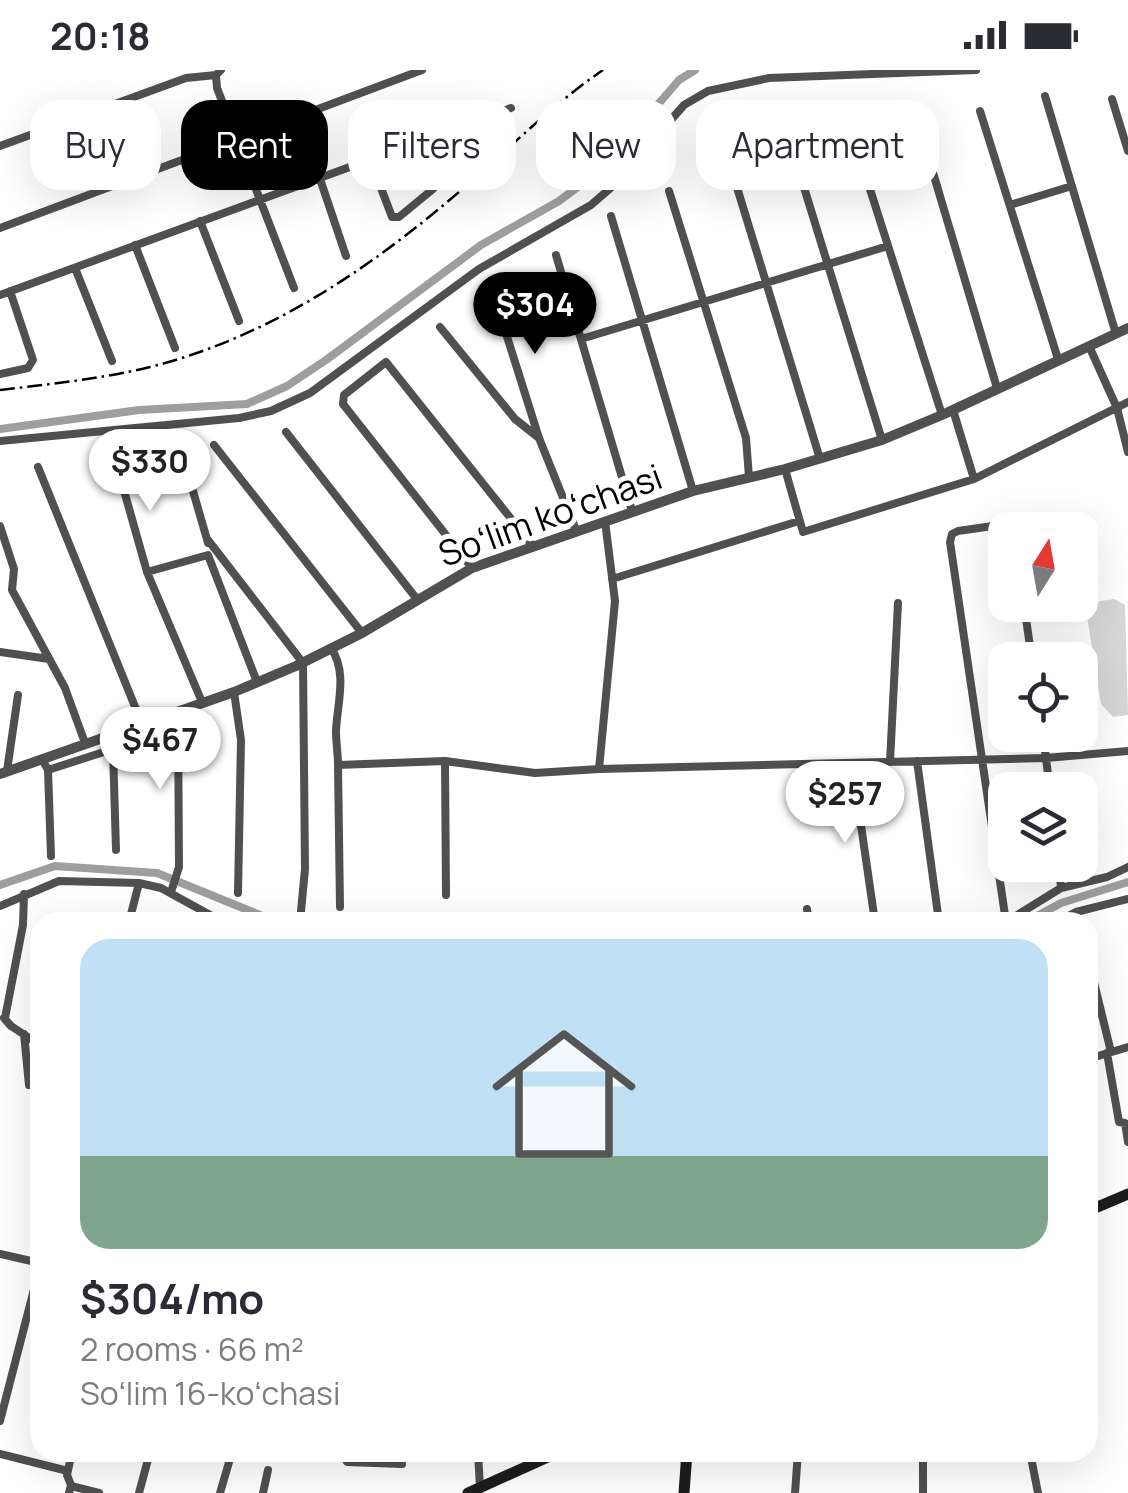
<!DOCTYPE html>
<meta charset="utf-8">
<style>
:root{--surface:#fff;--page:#f7f7f7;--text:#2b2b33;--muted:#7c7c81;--accent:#000}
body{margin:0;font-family:Manrope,sans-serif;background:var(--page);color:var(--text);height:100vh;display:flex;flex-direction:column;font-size:38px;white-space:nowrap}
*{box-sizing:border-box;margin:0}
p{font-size:32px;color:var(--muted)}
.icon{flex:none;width:55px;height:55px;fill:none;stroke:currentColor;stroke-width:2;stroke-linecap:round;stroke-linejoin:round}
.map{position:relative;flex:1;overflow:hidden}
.sheet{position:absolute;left:30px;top:842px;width:1068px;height:550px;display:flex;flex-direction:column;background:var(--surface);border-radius:30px;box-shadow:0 10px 40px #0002}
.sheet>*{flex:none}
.top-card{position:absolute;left:30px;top:30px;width:1070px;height:90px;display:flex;gap:20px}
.needle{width:65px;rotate:11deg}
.buttons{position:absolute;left:988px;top:442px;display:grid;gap:20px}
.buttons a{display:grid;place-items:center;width:110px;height:110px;border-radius:20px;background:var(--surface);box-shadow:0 10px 40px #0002;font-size:50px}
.price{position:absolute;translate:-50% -85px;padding:0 22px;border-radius:35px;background:#fff;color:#222;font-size:32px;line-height:65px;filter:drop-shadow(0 2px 5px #0008)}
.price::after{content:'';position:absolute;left:50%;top:60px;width:30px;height:22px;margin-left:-15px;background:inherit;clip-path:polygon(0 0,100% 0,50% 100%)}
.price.on{background:var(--accent);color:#fff}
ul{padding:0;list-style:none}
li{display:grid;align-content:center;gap:20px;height:530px;padding:0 50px}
li span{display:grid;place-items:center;height:310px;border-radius:30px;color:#555}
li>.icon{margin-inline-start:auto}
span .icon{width:180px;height:180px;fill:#fffc;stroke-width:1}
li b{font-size:42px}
.pill{padding:0 35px;border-radius:30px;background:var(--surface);box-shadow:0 10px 40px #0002;font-size:35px;line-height:90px}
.pill.on{background:var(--accent);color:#fff}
.status{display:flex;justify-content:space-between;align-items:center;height:70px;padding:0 50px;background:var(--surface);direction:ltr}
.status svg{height:28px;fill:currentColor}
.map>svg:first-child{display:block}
.green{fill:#d7d7d7}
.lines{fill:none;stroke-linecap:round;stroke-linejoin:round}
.canal{stroke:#9e9e9e;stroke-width:8}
.minor{stroke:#505050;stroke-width:8}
.tertiary{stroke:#505050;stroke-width:10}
.secondary{stroke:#1d1d1d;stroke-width:11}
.rail{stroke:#000;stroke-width:2.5;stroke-dasharray:15 5 2.5 5;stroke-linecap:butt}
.labels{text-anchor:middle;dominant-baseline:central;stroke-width:10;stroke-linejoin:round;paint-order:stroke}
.street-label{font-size:35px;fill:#000;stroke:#fff}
</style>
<div class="status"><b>20:18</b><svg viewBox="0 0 49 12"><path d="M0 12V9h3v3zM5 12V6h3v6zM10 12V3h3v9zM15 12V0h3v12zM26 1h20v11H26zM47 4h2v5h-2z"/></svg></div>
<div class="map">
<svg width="1128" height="1423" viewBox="0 0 1128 1423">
<rect width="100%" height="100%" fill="#fff"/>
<path class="green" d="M1114,529l11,6 3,110 -15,2 -12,-13 -14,-88 8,-14z"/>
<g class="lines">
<path class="canal" d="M0,359l139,-19 108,-6 40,-18 39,-26 155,-115 78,-44 28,-21 24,-21 68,-79 16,-10
M0,815l55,-19 102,7 120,49
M351,852c33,-4 61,-9 93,0
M1026,852l35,-19 67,-21"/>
<path class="minor" d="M221,0l-5,5 1,13 77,200
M1045,26l71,238
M1112,29l16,52
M980,41l78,248
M915,42l82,276
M781,43l101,327
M717,52l103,337
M0,76l186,-68 30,-3
M370,89l22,58h7l34,-28
M861,91l81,254
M320,109l26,77
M669,121l77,247 3,39
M1010,135l62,-19
M611,146l82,275
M200,151l39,100
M0,158l422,-158
M135,175l40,103
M556,185l76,256
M75,198l37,93
M492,219l47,149 37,92
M0,225l511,-187
M440,257l75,92 24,19
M581,269l307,-93
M1089,276l28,62 11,44
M0,304l28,-6 5,-8 -23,-69
M171,357l1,14 8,5 28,97
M286,362l130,166
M0,371l239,-23 32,-7 39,-18 169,-124 112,-64 23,-20 70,-80 24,-14 61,-13 207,-8
M214,375l148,188
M38,397l104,257
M785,399l18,63 171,-53 -21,-69
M974,409l154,-77
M605,451l10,80 -16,168 447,-11 82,-7
M0,456l14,43 -2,21 53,98 20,55
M1014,460l-7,-6 -49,7 -6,3 -2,8 56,380 55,-34 46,-11 21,-10
M208,470l95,123 2,206 -5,53
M472,498l-129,-164 1,-9 42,-33 146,183
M147,502l-26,-92 3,-4 46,-9
M612,509l187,-58
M1024,535l8,55
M331,578c17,25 6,56 5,83 0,11 2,23 2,34
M0,582l49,7
M234,622l7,48 -3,153
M202,632l-55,-130 61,-17 49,127
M1043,665l7,55
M113,679l3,101
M42,689l6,11 3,86
M445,691l1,134
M917,691l22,161
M890,692l8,-159
M852,693l23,159
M48,700l65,-21 -2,-15
M7,701l11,-76
M1059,795l2,23
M171,822l8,-25 -1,-156
M0,836l59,-25 80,2 22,5 51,28 26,6
M340,837l-2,-142 107,-4 90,12 64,-4
M807,839l2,13
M129,852l10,-39
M1057,852l19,-10 52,-13
M1088,888l23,94
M4,948l7,8 29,19
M5,948l18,-93 1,-31
M24,964l5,51
M1107,983l12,69 6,1 3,19
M1088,989l40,-12
M0,1184l40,9
M0,1351l40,-155
M342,1382l5,10 55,2
M478,1382l2,36
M1030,1382l8,41
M0,1384l68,17
M71,1416l28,7
M69,1423l2,-8 -4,-10 5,-23
M139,1423l11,-41
M220,1423l12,-41
M263,1423l5,-23
M795,1423l3,-41
M923,1423v-41"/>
<path class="tertiary" d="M0,704l234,-82 62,-26 66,-33 110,-65 221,-77 92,-22 97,-29 60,-25 186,-87"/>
<path class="secondary" d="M1088,1141l40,-17
M468,1423l91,-41
M684,1423l3,-41"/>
<path class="rail" d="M0,320c50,-6 101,-11 150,-23 112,-28 209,-91 296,-164 53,-44 100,-94 157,-133"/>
</g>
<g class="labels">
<g class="street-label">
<text transform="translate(550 445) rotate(-20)">Soʻlim koʻchasi</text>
</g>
</g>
</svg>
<div class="buttons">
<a><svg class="needle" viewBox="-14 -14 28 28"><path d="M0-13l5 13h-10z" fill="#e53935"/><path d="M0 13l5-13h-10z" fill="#7c7c81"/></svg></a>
<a><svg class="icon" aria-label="locate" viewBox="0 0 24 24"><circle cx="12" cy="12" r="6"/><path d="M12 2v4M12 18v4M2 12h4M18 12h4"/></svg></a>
<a><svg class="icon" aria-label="layers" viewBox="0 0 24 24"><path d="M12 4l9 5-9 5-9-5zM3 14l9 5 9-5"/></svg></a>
</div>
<b class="price on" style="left:535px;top:287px">$304</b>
<b class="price" style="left:150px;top:444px">$330</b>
<b class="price" style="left:160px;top:722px">$467</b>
<b class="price" style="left:845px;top:776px">$257</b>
<div class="top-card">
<a class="pill">Buy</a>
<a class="pill on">Rent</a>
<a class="pill">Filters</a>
<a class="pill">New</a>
<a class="pill">Apartment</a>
</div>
<section class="sheet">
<ul>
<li><span style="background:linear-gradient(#bfe0f5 70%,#7fa58c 0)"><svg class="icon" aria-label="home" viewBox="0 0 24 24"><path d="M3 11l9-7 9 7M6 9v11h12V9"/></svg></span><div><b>$304/mo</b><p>2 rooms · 66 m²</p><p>Soʻlim 16-koʻchasi</p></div></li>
</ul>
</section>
</div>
